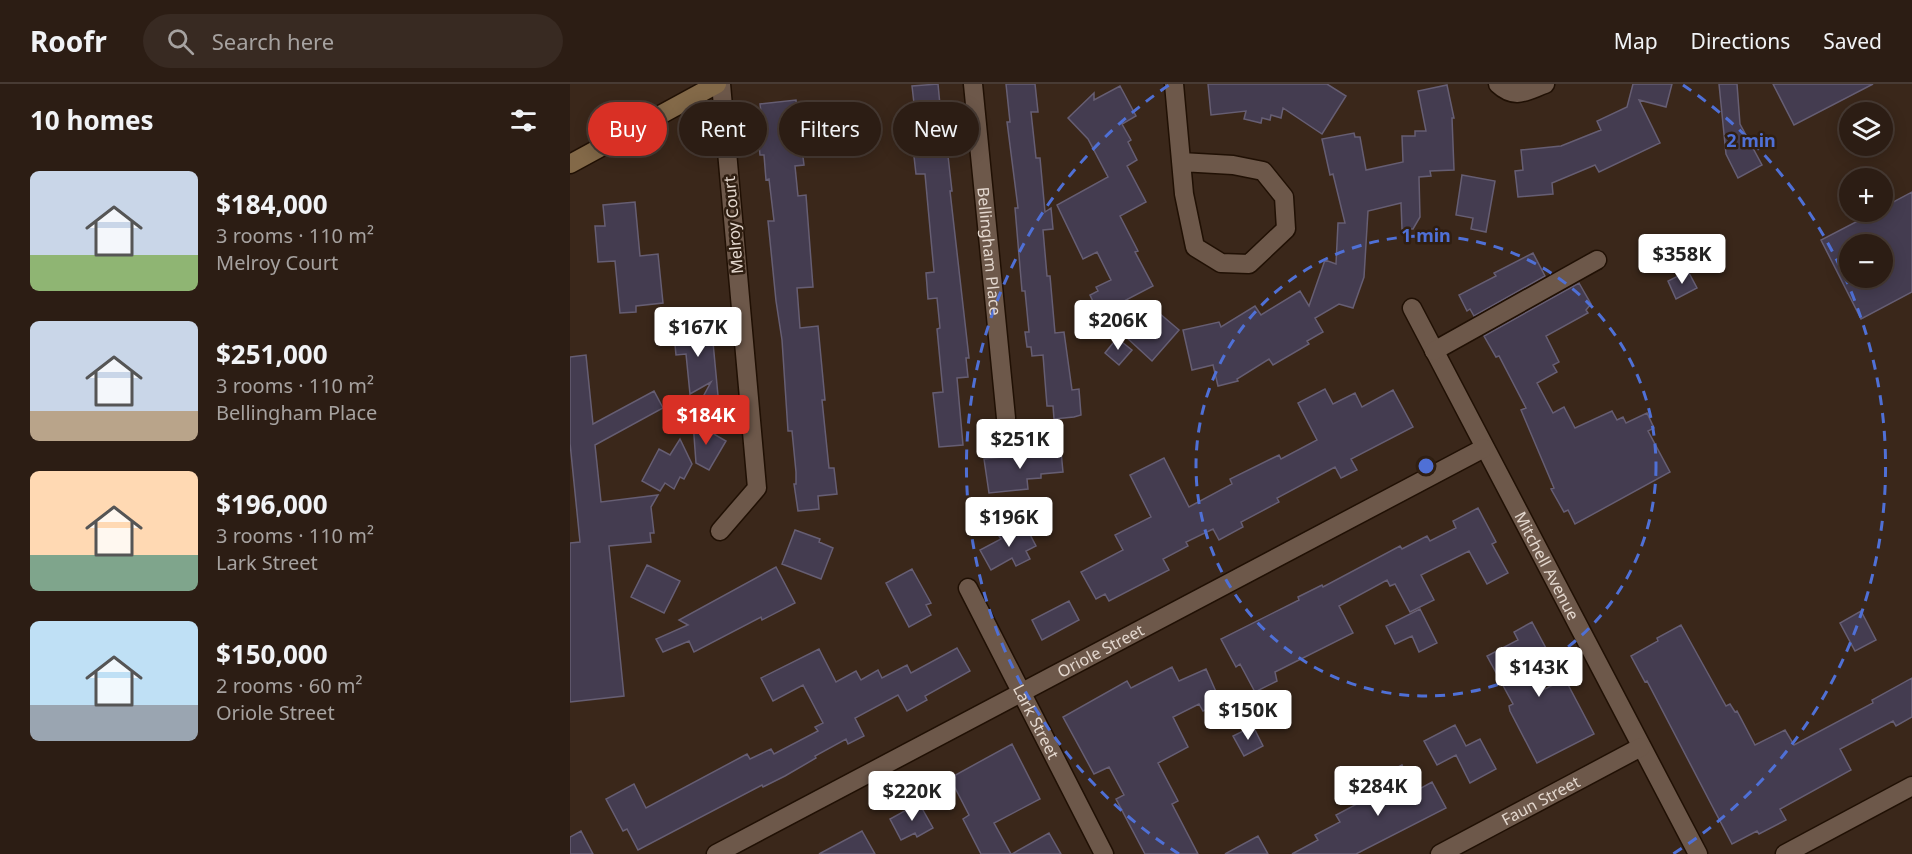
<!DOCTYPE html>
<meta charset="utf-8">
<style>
:root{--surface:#2c1d14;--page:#382a22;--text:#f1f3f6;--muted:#a6a2a0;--line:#483b34;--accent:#d93025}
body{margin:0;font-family:"Noto Sans",sans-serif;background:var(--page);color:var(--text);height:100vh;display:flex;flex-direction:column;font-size:22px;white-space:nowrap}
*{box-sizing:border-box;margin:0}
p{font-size:20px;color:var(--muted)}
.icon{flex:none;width:33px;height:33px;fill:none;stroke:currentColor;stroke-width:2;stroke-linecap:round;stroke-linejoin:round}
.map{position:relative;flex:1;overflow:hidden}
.panel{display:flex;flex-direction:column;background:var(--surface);width:570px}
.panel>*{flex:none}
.banner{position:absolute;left:18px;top:18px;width:570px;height:54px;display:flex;gap:12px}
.tools{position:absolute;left:1269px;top:18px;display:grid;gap:12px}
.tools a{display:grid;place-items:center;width:54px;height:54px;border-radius:50%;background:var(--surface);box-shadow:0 3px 15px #0003,0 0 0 2px var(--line);font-size:30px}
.price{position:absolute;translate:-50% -51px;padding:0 14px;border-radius:6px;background:#fff;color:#222;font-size:20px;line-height:39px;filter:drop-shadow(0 2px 3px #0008)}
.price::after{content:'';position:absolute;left:50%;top:36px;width:18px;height:14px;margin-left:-9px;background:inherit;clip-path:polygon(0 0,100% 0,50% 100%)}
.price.on{background:var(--accent);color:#fff}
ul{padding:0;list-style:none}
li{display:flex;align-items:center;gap:18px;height:150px;padding:0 30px}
li span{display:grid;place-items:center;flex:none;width:168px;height:120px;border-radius:9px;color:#555}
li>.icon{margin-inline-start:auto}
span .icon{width:72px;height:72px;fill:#fffc;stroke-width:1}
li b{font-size:26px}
h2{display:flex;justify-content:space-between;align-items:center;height:72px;padding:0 30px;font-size:26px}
.pill{padding:0 21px;border-radius:27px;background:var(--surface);box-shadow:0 3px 15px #0003,0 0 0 2px var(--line);font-size:21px;line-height:54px}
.pill.on{background:var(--accent);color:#fff}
header{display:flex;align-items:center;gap:36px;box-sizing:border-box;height:84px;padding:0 30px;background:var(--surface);border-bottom:2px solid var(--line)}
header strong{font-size:28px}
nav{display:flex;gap:33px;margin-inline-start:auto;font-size:21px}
.search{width:420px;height:54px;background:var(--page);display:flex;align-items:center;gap:15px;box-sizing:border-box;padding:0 21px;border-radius:33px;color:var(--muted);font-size:22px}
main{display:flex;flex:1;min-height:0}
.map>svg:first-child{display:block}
.building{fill:#443c50;stroke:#665e73;stroke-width:1.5;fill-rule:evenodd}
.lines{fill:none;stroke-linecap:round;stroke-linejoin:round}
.street-casing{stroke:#201004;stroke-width:21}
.secondary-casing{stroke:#201004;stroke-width:21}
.street{stroke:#6d584a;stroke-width:18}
.secondary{stroke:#836948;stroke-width:18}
.ring{fill:none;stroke:#4f70d6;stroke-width:3;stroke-dasharray:10 8}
.labels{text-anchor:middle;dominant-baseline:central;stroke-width:5;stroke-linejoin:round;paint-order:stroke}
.street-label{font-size:16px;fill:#e4d8cf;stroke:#2f1e11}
.centre{fill:#4f70d6;stroke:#2f1e11;stroke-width:3}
.ring-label{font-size:18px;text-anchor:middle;font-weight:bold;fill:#4f70d6;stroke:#2f1e11;stroke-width:5;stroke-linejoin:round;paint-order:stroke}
</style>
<header>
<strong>Roofr</strong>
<div class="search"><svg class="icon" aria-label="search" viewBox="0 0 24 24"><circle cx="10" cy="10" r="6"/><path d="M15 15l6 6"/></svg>Search here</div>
<nav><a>Map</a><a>Directions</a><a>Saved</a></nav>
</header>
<main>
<section class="panel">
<h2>10 homes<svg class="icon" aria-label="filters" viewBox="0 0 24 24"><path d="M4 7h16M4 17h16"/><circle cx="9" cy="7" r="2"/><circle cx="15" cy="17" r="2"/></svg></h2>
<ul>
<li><span style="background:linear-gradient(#c9d6e8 70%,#8fb573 0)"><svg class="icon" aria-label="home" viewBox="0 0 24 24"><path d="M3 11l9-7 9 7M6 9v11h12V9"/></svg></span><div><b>$184,000</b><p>3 rooms · 110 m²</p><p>Melroy Court</p></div></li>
<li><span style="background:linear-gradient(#c9d6e8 75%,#b9a48a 0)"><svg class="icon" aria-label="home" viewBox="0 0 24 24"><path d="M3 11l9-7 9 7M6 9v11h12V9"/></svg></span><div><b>$251,000</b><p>3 rooms · 110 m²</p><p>Bellingham Place</p></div></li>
<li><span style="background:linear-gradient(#ffd9b3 70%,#7fa58c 0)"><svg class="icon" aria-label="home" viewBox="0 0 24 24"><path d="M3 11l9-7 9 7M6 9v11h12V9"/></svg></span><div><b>$196,000</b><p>3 rooms · 110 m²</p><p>Lark Street</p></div></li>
<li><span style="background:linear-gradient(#bfe0f5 70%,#9aa5b1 0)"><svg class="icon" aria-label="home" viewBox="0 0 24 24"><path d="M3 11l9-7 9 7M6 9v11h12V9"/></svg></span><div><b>$150,000</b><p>2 rooms · 60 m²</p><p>Oriole Street</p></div></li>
</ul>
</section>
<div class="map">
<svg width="1342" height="770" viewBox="0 0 1342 770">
<rect width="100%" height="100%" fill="#3a271a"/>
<path class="building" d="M368,0l2,21 4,-1 2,18 -10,1 3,34 9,-1 4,35h-2l19,167h-3l2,19 -11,1 6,67 -24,2 -6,-54 10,-1 -6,-63 3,-1 -3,-30 -9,1 -2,-26 8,-1 -9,-98h-9l-6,-53h6l-4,-35z
M436,0h29l3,28h-7l5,46h4l5,54 6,-4 2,21 -10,1 4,46h3l5,57 9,-1 8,58 7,-1 2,26 -7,2 -20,2 -1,-13h-6l-4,-51 -11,1 -1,-9h-4l-2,-15h4l-4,-41h-3l-7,-83h3l-11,-86h3z
M638,0h119l19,12 -24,38 -39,-26 -2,10 -10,-3 -1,5 -8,-2 -1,5 -17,-4 2,-8 -35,4z
M1063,0h39l-6,23 -27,-7 21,43 -61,29 -4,-7 -43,18 1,11 -35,3 -3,-26 8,-1 -2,-20 40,-4 40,-16 -4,-9 30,-14z
M1149,0h18l3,40 22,41 -24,13 -12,-24z
M1203,0h100l-79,41z
M877,1l7,33h-2l2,52 -24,1 1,5 -12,1 1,40 -7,12h-11l-1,-26 -33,8 -4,66 -11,31 -14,-4 -24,14 8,14 -16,9 2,3 -36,21 -4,-6 -32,20 1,2 -20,5 -5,-21 -21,5 -9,-40 36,-8 2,5 34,-21 6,9 39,-24 9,15 16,-46 11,4 2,-41h7l-12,-49 -3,1 -8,-36 32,-6 1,4h5l6,33 37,-8 -1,-26h13v-5h11l-8,-40z
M550,2l16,30 -14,8 9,16 -3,2 9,18 -10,6 19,36 -26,14 18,35 -3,1 18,34 -46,24 -2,-4 -8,4 -7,-15 8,-4 -2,-4 15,-7 -14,-28 -14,7 -26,-54 51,-28 -20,-38 -20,-21 26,-25v7z
M226,16l8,65 -9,1 3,30 8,-1 7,92 -16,1 3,40 18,-2 7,74h-3l7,68h5l3,26 -19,2 1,13 -21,2 -4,-27h2v-12l-4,-41h-4l-6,-91 -6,-39 -8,-80h6l-5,-42 -3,1 -2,-25h-4l-4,-42 5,-1 -1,-8z
M892,91l33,6 -9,51 -15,-3 2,-11 -17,-3z
M1342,108v100l-51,27 -40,-79 54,-28h7v-4zM1280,160h32v34h-32z
M65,118l5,54 18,-2 5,49 -27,3v6l-16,1 -5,-52 -17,1 -3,-36h10l-2,-21z
M963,169l12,23 -71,40 -4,-7 -3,2 -8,-16 37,-19 -2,-3z
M1118,187l9,17 -21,11 -8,-18z
M1009,199l12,21 -5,6 2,3 -42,23 13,26 -6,3 4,7 -20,11 16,30 11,-6 11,21 37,-17 5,9 6,-3 3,6 21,-10 7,15 -6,3 22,41 -95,52 -7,-14 -4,2 -13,-23 3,-1 -33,-78 5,-2 -27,-52 -3,1 -12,-21z
M582,223l27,23 -27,31 -26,-24z
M140,226l10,107 -29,2 20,-37 -21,12 -4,-40 -10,1 -4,-41z
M547,254l15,12 -13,15 -14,-12z
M16,271l7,69 61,-33 9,17 -68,37 6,57 57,-7 -7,12 3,26h-4l1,9 -42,4 15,150 -54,6v-159l10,-1 -10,-99v-86z
M755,305l8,15 22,-11 7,14 31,-17 20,37 -62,32 6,11 -16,8 -6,-11 -58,31 2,4 -38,20 2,5 -24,13 -6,-11 -27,13 2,4 -25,13 6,11 -60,31 -4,-7 -9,5 -15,-27 42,-22 -8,-15 36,-18 -21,-42 34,-17 25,49 43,-23 -2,-5 49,-24 2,4 36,-19 -19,-37z
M123,338l33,19 -17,29 -13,-7z
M110,355l12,25 -8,15 -4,-2 -6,12 -9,-6 -5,8 -18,-10 17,-32 11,6z
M491,367l2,21 -22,2v4l-14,1 1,10 -39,4 -5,-34z
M908,424l18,34 -4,2 16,29 -21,11 -18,-33 -48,24 13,25 -24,12 -15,-28 -5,2 -3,-6 -48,26 14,27 -78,39 2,9 -22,11 -15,-28 -4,3 -15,-28 78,-39 -1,-3 24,-12 1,2 77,-41 2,3 25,-13 3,5 26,-13 -3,-7z
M442,441l4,7 10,-5 10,19 -10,5 4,8 -14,7 -4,-8 -21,12 -11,-20 21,-11 -4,-6z
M225,446l25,9 -1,3 14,6 -12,31 -39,-15z
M77,481l33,16 -16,32 -33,-16z
M206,483l19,36 -33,17 -1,-3 -67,35 -5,-11 -26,11 -7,-13 32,-14 -9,-5z
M342,485l19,34 -5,2 5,10 -22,12 -23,-44z
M499,517l10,19 -37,20 -10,-20z
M850,525l17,34 -18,9 -7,-16 -17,8 -9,-18z
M1291,527l15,29 -21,11 -15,-28z
M962,538l16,30 -18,10 15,27 20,-10 29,55 -57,29 -27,-52 -1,-5 4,-2 -26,-48 31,-16 -4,-8z
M1111,541l45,81 4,-2 5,8 2,-1 18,34 30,-15 9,15 79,-42 -1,-3 40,-22v39l-16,9 -3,-5 -53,28 11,21 -71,39 6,11 -27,14 -2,-3 -25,13 -85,-163 -2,1 -14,-26 27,-15 -1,-3z
M387,564l13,23 -45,25 2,4 -20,11 -9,-16 -43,23 9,18 -16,8 -2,-5 -31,17 1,2 -31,18 -22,11 -1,-2 -124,65 -11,-21 -4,2 -17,-32 28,-15 12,24 101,-54 3,5 21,-10 3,5 44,-23 -3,-4 8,-4 -20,-38 -30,16 -12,-23 58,-29 17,33 20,-11 5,9 17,-10 4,8 25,-13 4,8z
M602,583l7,14 27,-12 15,34 -18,8 -4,-7 -26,13 15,30 -30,16 20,38 -6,3 26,50h-53l-29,-55 8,-4 -15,-28 -15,7 -31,-57 64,-36 4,7z
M885,641l11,21 14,-7 16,30 -26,14 -14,-28 -19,10 -13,-24z
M683,642l10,20 -19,10 -11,-20z
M442,660l28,55 -46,24 17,31h-30l-18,-35 6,-4 -19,-37z
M832,681l12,27 18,-10 14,26 -90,46h-64l26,-14 -3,-5 25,-13 -4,-7 55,-29 -7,-12z
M349,719l14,25 -16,9 -2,-4 -14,7 -11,-21z
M11,747l12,23h-23v-17z
M292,747l13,23h-56z
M479,749l12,21h-49z
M688,752l10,18h-43z"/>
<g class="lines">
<g class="street-casing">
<g id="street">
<path id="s1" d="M403,0l33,334"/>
<path d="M604,0l10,110 11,53 26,16 28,1 37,-35 -2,-32 -21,-26 -30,-6 -52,-3"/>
<path d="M928,0c17,16 28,7 47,0"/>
<path id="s2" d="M842,224l286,546"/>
<path d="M864,267l163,-91"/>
<path d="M150,447l37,-43 -36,-404"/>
<path id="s3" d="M398,504l136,266"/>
<path id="s4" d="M146,770l768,-406"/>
<path id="s5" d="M870,770l201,-107"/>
<path d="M1215,770l127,-68"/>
</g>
</g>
<g class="secondary-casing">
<path id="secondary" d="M0,80l147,-80"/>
</g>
<use href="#street" class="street"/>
<use href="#secondary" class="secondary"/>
</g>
<g class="ring">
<circle cx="856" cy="382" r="230"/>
<path d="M609 770A460 460 0 0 1 599 1M1113 1A460 460 0 0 1 1103 770"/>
</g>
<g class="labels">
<g class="street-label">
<text transform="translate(163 141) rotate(-95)">Melroy Court</text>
<text stroke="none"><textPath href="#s1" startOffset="168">Bellingham Place</textPath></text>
<text stroke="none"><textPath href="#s2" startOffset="291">Mitchell Avenue</textPath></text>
<text stroke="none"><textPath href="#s4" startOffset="435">Oriole Street</textPath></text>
<text stroke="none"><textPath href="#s3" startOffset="150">Lark Street</textPath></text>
<text stroke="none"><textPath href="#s5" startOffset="114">Faun Street</textPath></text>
</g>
</g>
<circle cx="856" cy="382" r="9" class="centre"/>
<g class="ring-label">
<text x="1181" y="63">2 min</text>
<text x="856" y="158">1 min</text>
</g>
</svg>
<div class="tools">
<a><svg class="icon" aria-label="layers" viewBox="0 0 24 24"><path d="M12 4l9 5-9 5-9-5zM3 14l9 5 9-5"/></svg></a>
<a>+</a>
<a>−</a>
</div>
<b class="price" style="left:1112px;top:201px">$358K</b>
<b class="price" style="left:548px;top:267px">$206K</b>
<b class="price" style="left:128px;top:274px">$167K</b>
<b class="price on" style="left:136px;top:362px">$184K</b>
<b class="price" style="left:450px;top:386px">$251K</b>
<b class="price" style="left:439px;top:464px">$196K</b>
<b class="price" style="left:969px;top:614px">$143K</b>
<b class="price" style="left:678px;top:657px">$150K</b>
<b class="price" style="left:808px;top:733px">$284K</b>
<b class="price" style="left:342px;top:738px">$220K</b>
<div class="banner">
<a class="pill on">Buy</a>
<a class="pill">Rent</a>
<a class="pill">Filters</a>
<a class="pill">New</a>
</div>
</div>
</main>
